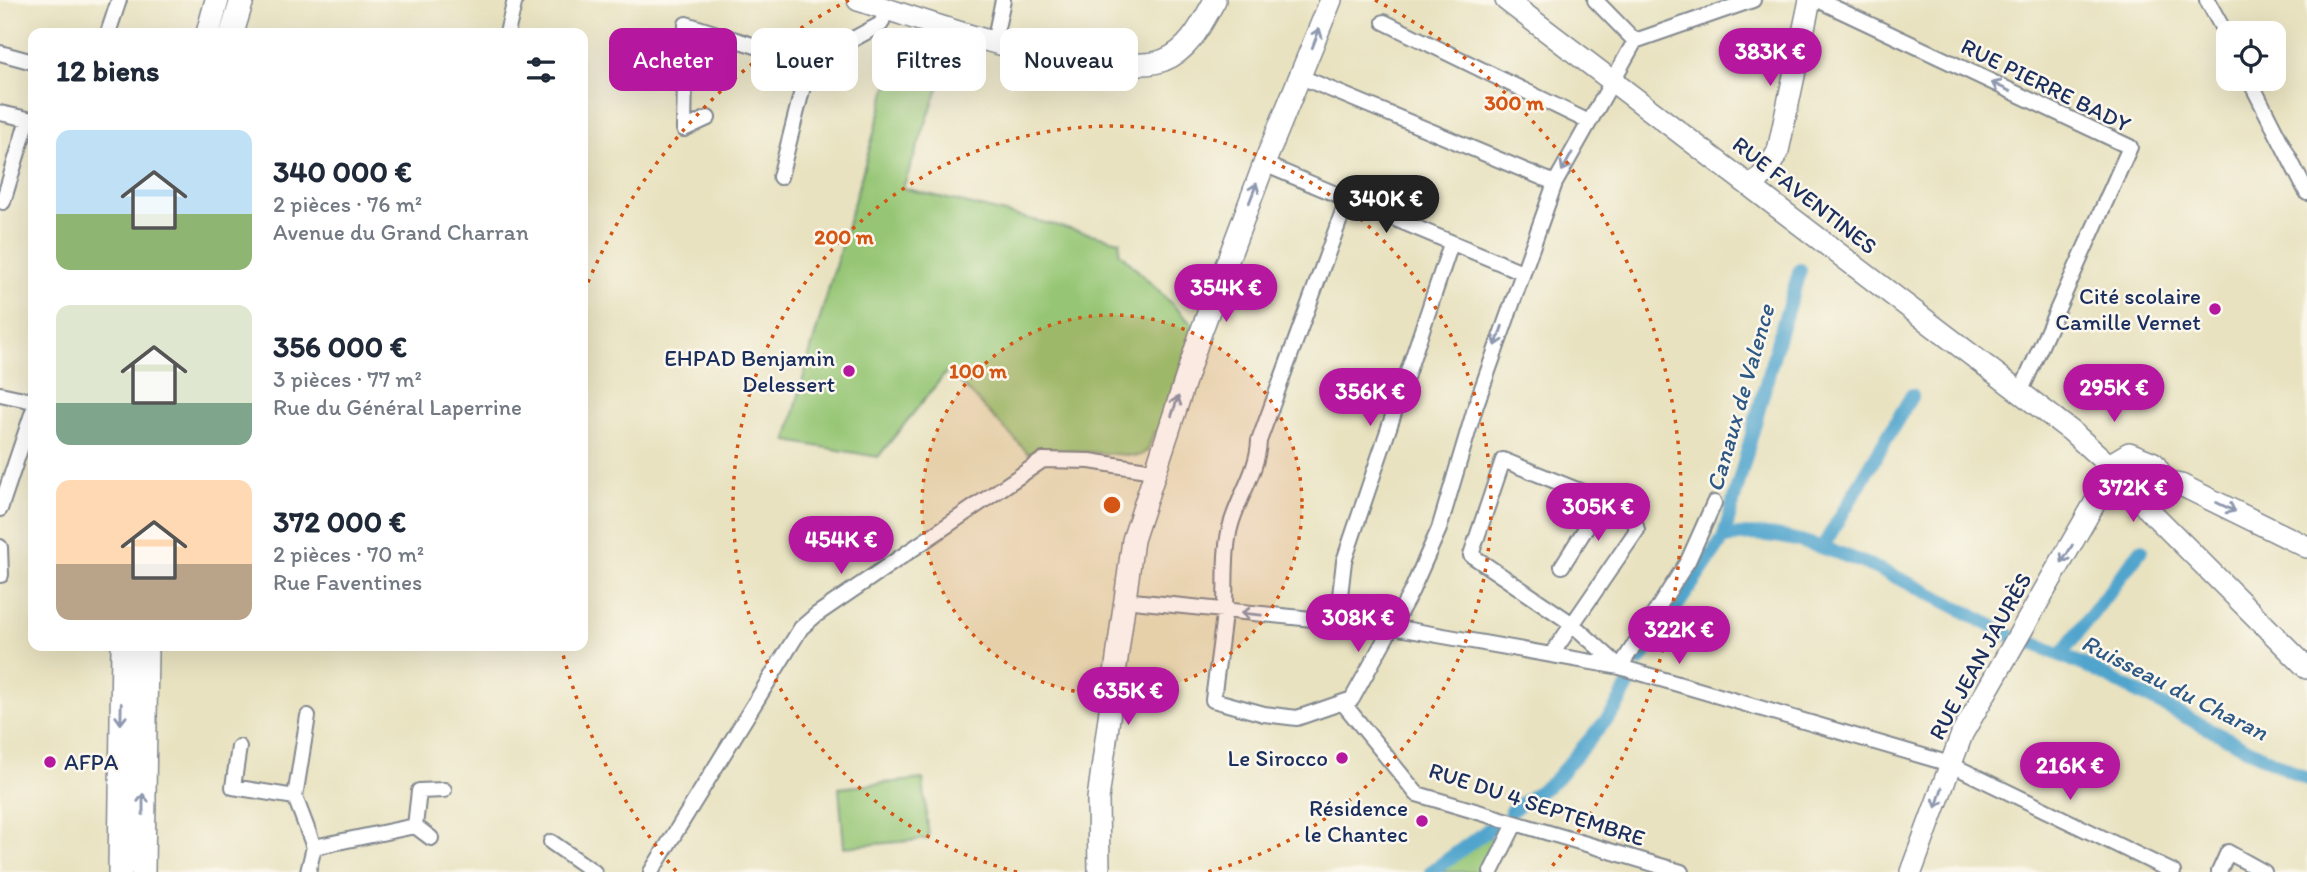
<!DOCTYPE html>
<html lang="fr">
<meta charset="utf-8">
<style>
:root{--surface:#fff;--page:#f2f2f3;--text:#1f2937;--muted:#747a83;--accent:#b5179e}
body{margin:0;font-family:Itim,sans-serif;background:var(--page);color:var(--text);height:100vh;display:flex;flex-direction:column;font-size:26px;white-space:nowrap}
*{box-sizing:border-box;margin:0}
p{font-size:23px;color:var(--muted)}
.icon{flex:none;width:38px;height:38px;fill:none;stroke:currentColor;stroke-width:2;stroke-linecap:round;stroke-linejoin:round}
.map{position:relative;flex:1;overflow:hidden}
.drawer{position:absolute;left:28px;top:28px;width:560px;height:623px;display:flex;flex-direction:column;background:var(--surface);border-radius:14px;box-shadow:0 7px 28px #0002}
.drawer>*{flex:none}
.banner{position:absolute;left:609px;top:28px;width:665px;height:63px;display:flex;gap:14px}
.fabs{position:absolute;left:2216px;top:21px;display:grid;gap:14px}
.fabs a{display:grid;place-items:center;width:70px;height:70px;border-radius:14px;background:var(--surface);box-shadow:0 7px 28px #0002;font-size:35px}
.price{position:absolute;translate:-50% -60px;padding:0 16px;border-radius:24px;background:var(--accent);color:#fff;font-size:23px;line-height:46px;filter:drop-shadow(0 2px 4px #0008)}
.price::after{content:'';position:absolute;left:50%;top:42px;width:21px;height:16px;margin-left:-10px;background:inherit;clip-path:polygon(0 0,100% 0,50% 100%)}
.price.current{background:#222;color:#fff}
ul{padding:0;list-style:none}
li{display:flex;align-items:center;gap:21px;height:175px;padding:0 28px}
li span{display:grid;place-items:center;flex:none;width:196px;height:140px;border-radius:14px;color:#555}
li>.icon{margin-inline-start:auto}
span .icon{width:84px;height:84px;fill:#fffc;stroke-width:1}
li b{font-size:30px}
h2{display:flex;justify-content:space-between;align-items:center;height:84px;padding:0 28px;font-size:30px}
.chip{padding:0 24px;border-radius:14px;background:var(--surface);box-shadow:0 7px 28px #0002;font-size:24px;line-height:63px}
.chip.current{background:var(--accent);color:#fff}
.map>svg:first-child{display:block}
.green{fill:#96c675;stroke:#587a6a;stroke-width:2}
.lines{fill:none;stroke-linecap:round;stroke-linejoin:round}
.canal{stroke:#51a5cd;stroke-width:14}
.street-casing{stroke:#82888f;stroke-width:18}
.secondary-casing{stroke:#82888f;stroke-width:24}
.primary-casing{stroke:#82888f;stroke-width:26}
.street{stroke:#fff;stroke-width:14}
.secondary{stroke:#fff;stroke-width:21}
.primary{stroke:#fff;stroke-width:23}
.oneway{stroke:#8d97ae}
.ring{fill:none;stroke:#d45514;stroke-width:3.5;stroke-dasharray:3.5 7}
.poi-dot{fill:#b5179e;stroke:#fbf7ec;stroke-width:2.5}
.labels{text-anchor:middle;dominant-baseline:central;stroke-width:5;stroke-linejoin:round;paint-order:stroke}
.street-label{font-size:23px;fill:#1b2f5e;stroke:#fbf7ec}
.poi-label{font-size:23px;fill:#1b2f5e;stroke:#fbf7ec;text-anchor:end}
.water-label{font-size:24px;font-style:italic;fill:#2e5885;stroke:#fbf7ec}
.centre{fill:#d45514;stroke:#fbf7ec;stroke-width:3.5}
.ring-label{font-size:21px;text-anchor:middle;font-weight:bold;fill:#d45514;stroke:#fbf7ec;stroke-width:5;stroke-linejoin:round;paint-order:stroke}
</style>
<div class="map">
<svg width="2307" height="872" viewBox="0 0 2307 872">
<rect width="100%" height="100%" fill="#fbf7ec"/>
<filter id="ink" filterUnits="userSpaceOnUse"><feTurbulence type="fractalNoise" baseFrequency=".0143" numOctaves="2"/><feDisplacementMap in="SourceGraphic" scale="14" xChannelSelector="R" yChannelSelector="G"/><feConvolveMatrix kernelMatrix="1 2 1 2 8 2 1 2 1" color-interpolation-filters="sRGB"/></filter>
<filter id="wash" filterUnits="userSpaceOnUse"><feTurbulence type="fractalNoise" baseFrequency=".00686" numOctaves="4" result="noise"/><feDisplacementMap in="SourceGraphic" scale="28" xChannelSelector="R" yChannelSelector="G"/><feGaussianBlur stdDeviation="1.57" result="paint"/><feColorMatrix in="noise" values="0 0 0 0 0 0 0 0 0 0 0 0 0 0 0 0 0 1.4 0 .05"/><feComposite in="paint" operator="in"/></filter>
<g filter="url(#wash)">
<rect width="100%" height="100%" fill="#e8e2c0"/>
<path class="green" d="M904,30l51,11 -52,147 217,53 -1,11 76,75 -36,105h-5l-6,18 -9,6 -102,-8 -8,6 -81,-84 -70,87 -91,-16 22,-85z
M923,779l6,60 -85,8 -5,-59z
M1487,833l7,9 -16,30h-44z"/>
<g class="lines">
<path class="canal" d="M1723,539l56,-203 21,-66
M1822,548l90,-153
M2028,641l58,25 221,113
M2061,655l80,-105
M1640,660l83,-121c70,-26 222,63 286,96
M1511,811l42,-29 61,-71 15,-27
M1431,872l61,-45"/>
</g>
</g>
<g filter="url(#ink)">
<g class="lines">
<g class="street-casing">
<path id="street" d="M1595,0l40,41
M1818,0l312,147 -110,246
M2207,0l21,38
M1384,22l205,100
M108,33l11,-33
M507,33l8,-33
M994,42l9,-42
M0,53l33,9
M809,63l72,-39 6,-15
M1301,77l254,106
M2249,79l58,114
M0,113l28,6 -25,83
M708,118l-24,11 2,-105 123,39
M1264,164l258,108
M780,177l29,-114
M1347,200l-88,241c-1,30 -22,58 -29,87 -6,24 -4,50 -5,75 -3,32 -8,65 -12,97l51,14 33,4 55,-19 59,-107 28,-63 37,-124 79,-222 80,-142 118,-41
M0,394l33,7
M0,509l33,-98
M0,547l1,28
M1562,566l41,-65
M1123,600l269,27 228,40 330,97 223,108
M1337,622l7,-61 107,-317
M1552,654l85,-124 -5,-18 -129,-52 -32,95 100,68 49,44 68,-106 26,-58
M1343,703l74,91 264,78
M308,716l-13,81 19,50 -6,25
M239,747l-6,40 62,10
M415,826l16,12
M551,842l43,30
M314,847l101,-21 4,-35 25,-1
M651,872l150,-244 15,-13 227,-155 47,1 63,10
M1491,872l24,-48
M2219,872l9,-20 36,20"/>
</g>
<g class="secondary-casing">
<path id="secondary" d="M858,0c84,26 170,60 259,63 14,1 33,3 47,-3 26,-10 38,-37 51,-60
M1506,0l565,431 41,37
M1752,187l16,-18 10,-18 32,-151
M2164,482l17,3 126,62
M2130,492h15l17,-7 2,-6 -10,-16 -25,-10 -15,9 -2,11 195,195
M1099,872l-1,-73 35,-259 68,-208 63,-168 67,-164
M1911,872l51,-138 150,-261"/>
</g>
<g class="primary-casing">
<path id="primary" d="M208,33l9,-33
M232,33l10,-33
M120,872l3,-226
M143,872l3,-226"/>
</g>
<use href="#street" class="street"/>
<use href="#secondary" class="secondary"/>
<use href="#primary" class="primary"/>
</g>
<defs><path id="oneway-shaft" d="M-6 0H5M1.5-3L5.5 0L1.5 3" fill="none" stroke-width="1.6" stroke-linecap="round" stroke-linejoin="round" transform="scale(1.75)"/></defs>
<g class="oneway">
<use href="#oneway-shaft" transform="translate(1316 38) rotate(-69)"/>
<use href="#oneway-shaft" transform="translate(2001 87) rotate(-155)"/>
<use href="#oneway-shaft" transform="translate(1567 162) rotate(119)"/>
<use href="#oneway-shaft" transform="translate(1253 193) rotate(-69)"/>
<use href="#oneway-shaft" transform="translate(1499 336) rotate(109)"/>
<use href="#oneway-shaft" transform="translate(1175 406) rotate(-71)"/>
<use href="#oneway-shaft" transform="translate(2226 507) rotate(26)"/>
<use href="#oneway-shaft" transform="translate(2067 554) rotate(121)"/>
<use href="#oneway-shaft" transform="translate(1251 614) rotate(-174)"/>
<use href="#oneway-shaft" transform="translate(121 714) rotate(91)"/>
<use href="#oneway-shaft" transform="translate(1939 798) rotate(107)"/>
<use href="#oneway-shaft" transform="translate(143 804) rotate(-90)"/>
</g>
</g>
<circle cx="1112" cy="505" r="190" fill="#d45514" fill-opacity=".12"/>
<g class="ring">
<circle cx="1112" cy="505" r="190"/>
<path d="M1017 872A379 379 0 1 1 1207 872"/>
<path d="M676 871A569 569 0 0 1 561 647M584 292A569 569 0 0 1 849 0M1375 0A569 569 0 0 1 1548 871"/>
</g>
<g class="poi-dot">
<circle cx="2215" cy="309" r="7"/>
<circle cx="849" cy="371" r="7"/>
<circle cx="1342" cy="758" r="7"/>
<circle cx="50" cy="762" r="7"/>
<circle cx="1422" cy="821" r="7"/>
</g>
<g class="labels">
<g class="street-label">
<text transform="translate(2046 85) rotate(26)">RUE PIERRE BADY</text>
<text transform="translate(1805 195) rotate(38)">RUE FAVENTINES</text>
<text transform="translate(1980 656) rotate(-61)">RUE JEAN JAURÈS</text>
<text transform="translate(1537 804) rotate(18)">RUE DU 4 SEPTEMBRE</text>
</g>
<g class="poi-label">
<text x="2201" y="296">Cité scolaire<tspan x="2201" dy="26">Camille Vernet</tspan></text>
<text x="835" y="358">EHPAD Benjamin<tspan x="835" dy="26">Delessert</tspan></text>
<text x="1328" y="758">Le Sirocco</text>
<text x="64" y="762" text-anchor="start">AFPA</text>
<text x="1408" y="808">Résidence<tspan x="1408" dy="26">le Chantec</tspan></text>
</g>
<g class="water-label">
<text transform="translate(1740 398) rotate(-74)">Canaux de Valence</text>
<text transform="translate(2175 687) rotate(27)">Ruisseau du Charan</text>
</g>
</g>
<circle cx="1112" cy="505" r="10" class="centre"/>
<g class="ring-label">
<text x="1514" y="110">300 m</text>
<text x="844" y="244">200 m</text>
<text x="978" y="378">100 m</text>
</g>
</svg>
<div class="fabs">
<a><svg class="icon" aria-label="locate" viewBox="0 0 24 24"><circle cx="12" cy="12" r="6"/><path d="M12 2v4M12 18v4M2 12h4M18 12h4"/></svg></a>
</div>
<b class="price" style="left:1770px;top:88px">383K €</b>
<b class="price current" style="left:1386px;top:235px">340K €</b>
<b class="price" style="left:1226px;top:324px">354K €</b>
<b class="price" style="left:2114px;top:424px">295K €</b>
<b class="price" style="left:1370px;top:428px">356K €</b>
<b class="price" style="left:2133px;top:524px">372K €</b>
<b class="price" style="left:1598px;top:543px">305K €</b>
<b class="price" style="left:841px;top:576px">454K €</b>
<b class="price" style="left:1358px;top:654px">308K €</b>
<b class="price" style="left:1679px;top:666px">322K €</b>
<b class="price" style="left:1128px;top:727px">635K €</b>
<b class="price" style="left:2070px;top:802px">216K €</b>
<div class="banner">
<a class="chip current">Acheter</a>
<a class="chip">Louer</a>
<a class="chip">Filtres</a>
<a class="chip">Nouveau</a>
</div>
<section class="drawer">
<h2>12 biens<svg class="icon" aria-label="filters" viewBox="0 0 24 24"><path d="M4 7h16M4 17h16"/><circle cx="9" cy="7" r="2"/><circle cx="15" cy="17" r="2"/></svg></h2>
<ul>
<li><span style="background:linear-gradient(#bfe0f5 60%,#8fb573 0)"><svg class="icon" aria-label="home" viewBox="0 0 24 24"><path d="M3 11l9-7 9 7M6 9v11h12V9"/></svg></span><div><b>340 000 €</b><p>2 pièces · 76 m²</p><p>Avenue du Grand Charran</p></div></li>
<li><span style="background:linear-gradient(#dfe7d0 70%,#7fa58c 0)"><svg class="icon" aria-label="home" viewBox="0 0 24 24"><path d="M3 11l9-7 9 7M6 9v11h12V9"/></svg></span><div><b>356 000 €</b><p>3 pièces · 77 m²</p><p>Rue du Général Laperrine</p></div></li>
<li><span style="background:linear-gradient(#ffd9b3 60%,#b9a48a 0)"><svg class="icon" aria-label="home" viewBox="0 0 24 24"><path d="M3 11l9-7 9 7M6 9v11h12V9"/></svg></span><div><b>372 000 €</b><p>2 pièces · 70 m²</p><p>Rue Faventines</p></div></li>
</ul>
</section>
</div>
